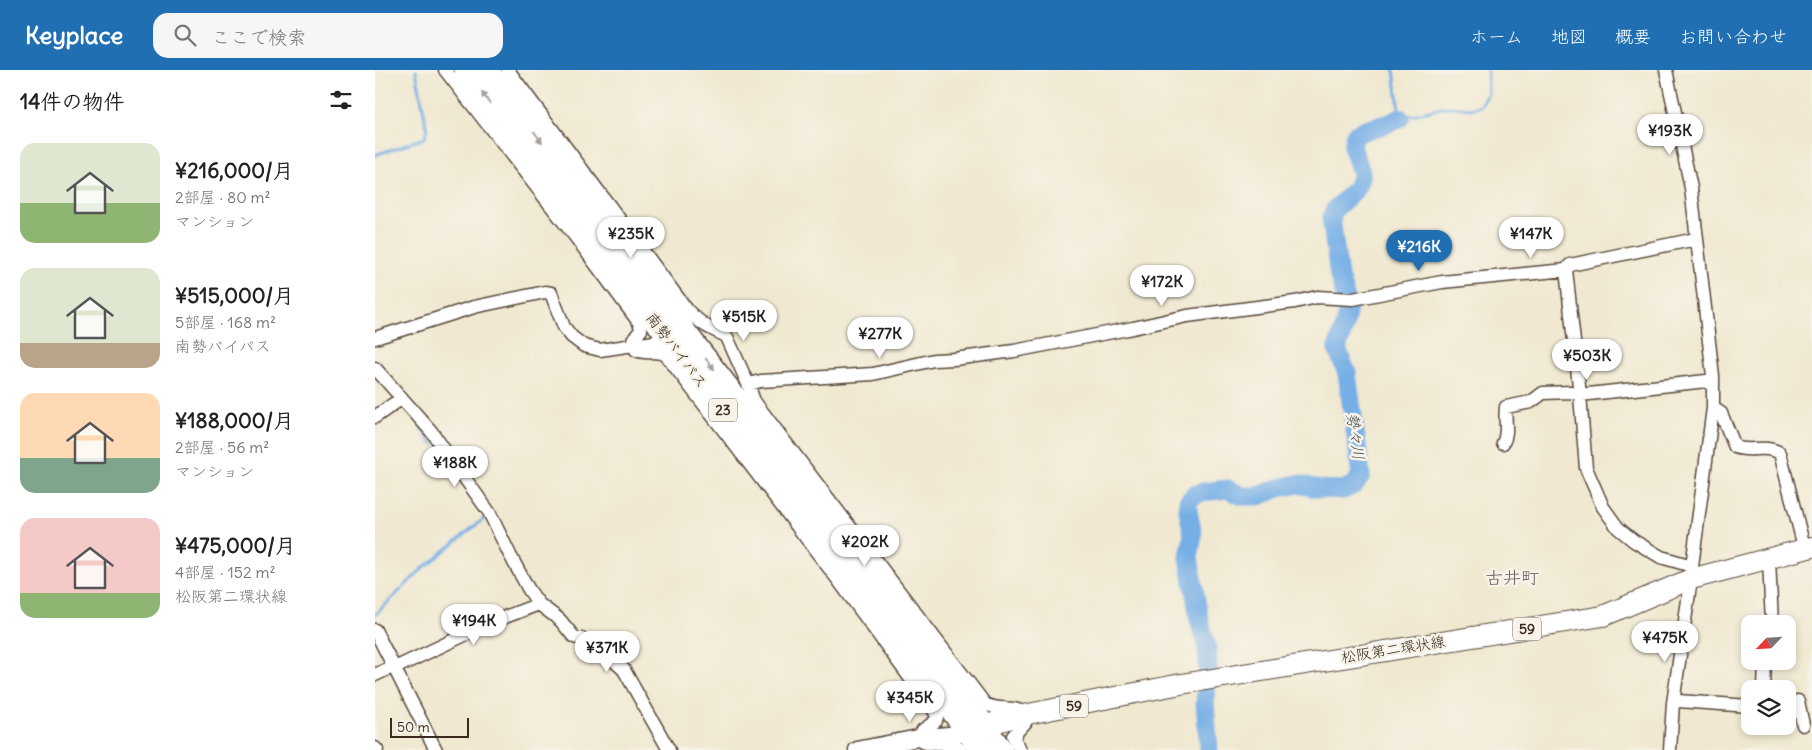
<!DOCTYPE html>
<html lang="ja">
<meta charset="utf-8">
<style>
:root{--surface:#fff;--page:#f6f6f6;--text:#222;--muted:#767676;--accent:#1f6fb2}
body{margin:0;font-family:Delius,"Klee One",sans-serif;background:var(--page);color:var(--text);height:100vh;display:flex;flex-direction:column;font-size:19px;white-space:nowrap}
*{box-sizing:border-box;margin:0}
p{font-size:16px;color:var(--muted)}
.icon{flex:none;width:28px;height:28px;fill:none;stroke:currentColor;stroke-width:2;stroke-linecap:round;stroke-linejoin:round}
.map{position:relative;flex:1;overflow:hidden}
.panel{display:flex;flex-direction:column;background:var(--surface);width:375px}
.panel>*{flex:none}
.needle{width:32px;rotate:245deg}
.tools{position:absolute;left:1366px;top:545px;display:grid;gap:10px}
.tools a{display:grid;place-items:center;width:55px;height:55px;border-radius:10px;background:var(--surface);box-shadow:0 2px 8px #0003;font-size:25px}
.scale{position:absolute;left:15px;bottom:12px;width:79px;box-sizing:border-box;padding-left:5px;border:2px solid #3b2a1e;border-top:0;font-size:14px;line-height:18px;white-space:nowrap;color:#3b2a1e;-webkit-text-stroke:4px #f7f3e8;paint-order:stroke}
.price{position:absolute;translate:-50% -42px;padding:0 11px;border-radius:18px;background:#fff;color:#222;font-size:16px;line-height:32px;filter:drop-shadow(0 1px 2px #0008)}
.price::after{content:'';position:absolute;left:50%;top:30px;width:15px;height:11px;margin-left:-8px;background:inherit;clip-path:polygon(0 0,100% 0,50% 100%)}
.price.active{background:var(--accent);color:#fff}
ul{padding:0;list-style:none}
li{display:flex;align-items:center;gap:15px;height:125px;padding:0 20px}
li span{display:grid;place-items:center;flex:none;width:140px;height:100px;border-radius:15px;color:#555}
li>.icon{margin-inline-start:auto}
span .icon{width:60px;height:60px;fill:#fffc;stroke-width:1}
li b{font-size:21px}
h2{display:flex;justify-content:space-between;align-items:center;height:60px;padding:0 20px;font-size:21px}
header{display:flex;align-items:center;gap:30px;box-sizing:border-box;height:70px;padding:0 25px;background:var(--accent);color:#fff}
header strong{font-size:24px}
nav{display:flex;gap:28px;margin-inline-start:auto;font-size:18px}
.search{width:350px;height:45px;background:var(--page);display:flex;align-items:center;gap:12px;box-sizing:border-box;padding:0 18px;border-radius:15px;color:var(--muted);font-size:19px}
main{display:flex;flex:1;min-height:0}
.map>svg:first-child{display:block}
.lines{fill:none;stroke-linecap:round;stroke-linejoin:round}
.stream{stroke:#76afe6;stroke-width:3}
.river{stroke:#76afe6;stroke-width:19}
.minor-casing{stroke:#564639;stroke-width:15}
.tertiary-casing{stroke:#564639;stroke-width:19}
.primary-casing{stroke:#564639;stroke-width:22}
.trunk-casing{stroke:#564639;stroke-width:24}
.minor{stroke:#fff;stroke-width:12}
.tertiary{stroke:#fff;stroke-width:16}
.primary{stroke:#fff;stroke-width:20}
.trunk{stroke:#fff;stroke-width:21}
.oneway{fill:#a79f9a}
.labels{text-anchor:middle;dominant-baseline:central;stroke-width:5;stroke-linejoin:round;paint-order:stroke}
.shield{fill:#f7f3e8;stroke:#73665b;stroke-width:1}
.shield-label{font-size:14px;font-weight:bold;fill:#3b2a1e}
.street-label{font-size:15px;fill:#3b2a1e;stroke:#f7f3e8}
.water-label{font-size:16px;font-style:italic;fill:#4d525a;stroke:#f7f3e8}
.quarter-label{font-size:18px;fill:#6c565f;stroke:#f7f3e8}
</style>
<header>
<strong>Keyplace</strong>
<div class="search"><svg class="icon" aria-label="search" viewBox="0 0 24 24"><circle cx="10" cy="10" r="6"/><path d="M15 15l6 6"/></svg>ここで検索</div>
<nav><a>ホーム</a><a>地図</a><a>概要</a><a>お問い合わせ</a></nav>
</header>
<main>
<section class="panel">
<h2>14件の物件<svg class="icon" aria-label="filters" viewBox="0 0 24 24"><path d="M4 7h16M4 17h16"/><circle cx="9" cy="7" r="2"/><circle cx="15" cy="17" r="2"/></svg></h2>
<ul>
<li><span style="background:linear-gradient(#dfe7d0 60%,#8fb573 0)"><svg class="icon" aria-label="home" viewBox="0 0 24 24"><path d="M3 11l9-7 9 7M6 9v11h12V9"/></svg></span><div><b>¥216,000/月</b><p>2部屋 · 80 m²</p><p>マンション</p></div></li>
<li><span style="background:linear-gradient(#dfe7d0 75%,#b9a48a 0)"><svg class="icon" aria-label="home" viewBox="0 0 24 24"><path d="M3 11l9-7 9 7M6 9v11h12V9"/></svg></span><div><b>¥515,000/月</b><p>5部屋 · 168 m²</p><p>南勢バイパス</p></div></li>
<li><span style="background:linear-gradient(#ffd9b3 65%,#7fa58c 0)"><svg class="icon" aria-label="home" viewBox="0 0 24 24"><path d="M3 11l9-7 9 7M6 9v11h12V9"/></svg></span><div><b>¥188,000/月</b><p>2部屋 · 56 m²</p><p>マンション</p></div></li>
<li><span style="background:linear-gradient(#f6c9c9 75%,#8fb573 0)"><svg class="icon" aria-label="home" viewBox="0 0 24 24"><path d="M3 11l9-7 9 7M6 9v11h12V9"/></svg></span><div><b>¥475,000/月</b><p>4部屋 · 152 m²</p><p>松阪第二環状線</p></div></li>
</ul>
</section>
<div class="map">
<svg width="1437" height="680" viewBox="0 0 1437 680">
<rect width="100%" height="100%" fill="#f7f3e8"/>
<filter id="ink" filterUnits="userSpaceOnUse"><feTurbulence type="fractalNoise" baseFrequency=".02" numOctaves="2"/><feDisplacementMap in="SourceGraphic" scale="10" xChannelSelector="R" yChannelSelector="G"/><feConvolveMatrix kernelMatrix="1 2 1 2 8 2 1 2 1" color-interpolation-filters="sRGB"/></filter>
<filter id="wash" filterUnits="userSpaceOnUse"><feTurbulence type="fractalNoise" baseFrequency=".0096" numOctaves="4" result="noise"/><feDisplacementMap in="SourceGraphic" scale="20" xChannelSelector="R" yChannelSelector="G"/><feGaussianBlur stdDeviation="1.12" result="paint"/><feColorMatrix in="noise" values="0 0 0 0 0 0 0 0 0 0 0 0 0 0 0 0 0 1.4 0 .05"/><feComposite in="paint" operator="in"/></filter>
<g filter="url(#wash)">
<rect width="100%" height="100%" fill="#f0e8d0"/>
<g class="lines">
<path class="stream" d="M1019,0l6,48 46,-11c12,-1 25,5 36,-1l6,-13 -1,-23
M0,85l49,-17 3,-8 -11,-60
M46,358l13,17
M0,545l48,-47 63,-51"/>
<path class="river" d="M834,680l-4,-47 3,-32 -1,-23 -8,-29 -10,-62 4,-22 -5,-24v-9l6,-7 9,-3 25,-3 14,7h17l20,-8 19,-4 22,5 23,1 11,-5 7,-10 -14,-102 -10,-24 8,-25 3,-18 -9,-30 -8,-58 4,-9 22,-21 4,-10v-7l-9,-24 3,-12c14,-9 31,-8 45,-17"/>
</g>
</g>
<g filter="url(#ink)">
<g class="lines">
<g class="minor-casing">
<path id="minor" d="M70,0l132,169 63,85 1,6 -8,10 3,10c10,5 20,-1 30,5l173,226 96,131 2,5 -1,4 -13,9 -5,8c9,12 31,0 43,12
M133,0l180,241c7,7 15,14 24,18 5,3 10,4 15,8l21,47 6,17 231,303c14,7 25,2 35,7l5,12 -12,13 7,14
M1291,0l25,118 22,188v32l-21,158 -1,13 -18,124 -3,47
M1191,200l14,125 6,73 17,39 15,21 16,13 27,16 31,9
M0,268l99,-31 71,-15 6,1 13,34 8,10 12,9 16,4 74,-11
M0,298l56,63 58,81 21,43 19,35 10,14 21,16 14,17c19,3 36,20 50,33l45,80
M373,314l13,-3 112,-7 61,-14 20,-1 60,-8 119,-23 54,-12 108,-14 22,-5 36,2 89,-17 124,-12 4,-5 126,-26
M1338,338l8,5 14,34c15,6 30,-3 45,6l22,86 4,10
M0,347l27,-19
M1128,373c6,-11 1,-23 3,-36l25,-5 12,-9 28,-1 9,3 126,-14 7,5
M1394,489l3,65
M0,560l61,120
M0,605l19,-9h5l93,-44 47,-18
M1389,619l1,-28
M1298,633l5,-2 72,5
M1412,634l11,-3 5,24
M0,678l2,2"/>
</g>
<g class="tertiary-casing">
<path id="tertiary" d="M482,680l61,-12 51,-5"/>
</g>
<g class="primary-casing">
<path id="primary" d="M597,662l14,-7 37,-10 158,-31 422,-68 88,-37 121,-32"/>
</g>
<g class="trunk-casing">
<path id="trunk" d="M90,0l516,680
M113,0l200,265 244,316 70,99"/>
</g>
<use href="#minor" class="minor"/>
<use href="#tertiary" class="tertiary"/>
<use href="#primary" class="primary"/>
<use href="#trunk" class="trunk"/>
</g>
<defs><path id="oneway-solid" d="M-6-.8H1V-3.2L6.5 0L1 3.2V.8H-6Z" transform="scale(1.25)"/></defs>
<g class="oneway">
<use href="#oneway-solid" transform="translate(111 28) rotate(-127)"/>
<use href="#oneway-solid" transform="translate(163 67) rotate(53)"/>
<use href="#oneway-solid" transform="translate(335 294) rotate(52)"/>
</g>
</g>
<g class="labels">
<g class="shield">
<rect x="334" y="328.5" width="28" height="23" rx="4"/>
<rect x="1138" y="547.5" width="28" height="23" rx="4"/>
<rect x="685" y="624.5" width="28" height="23" rx="4"/>
</g>
<g class="shield-label">
<text x="348" y="340">23</text>
<text x="1152" y="559">59</text>
<text x="699" y="636">59</text>
</g>
<g class="street-label">
<text transform="translate(302 280) rotate(53)">南勢バイパス</text>
<text transform="translate(1018 579) rotate(-9)">松阪第二環状線</text>
</g>
<g class="water-label">
<text transform="translate(981 366) rotate(82)">勢々川</text>
</g>
<g class="quarter-label">
<text x="1137" y="507">古井町</text>
</g>
</g>
</svg>
<div class="tools">
<a><svg class="needle" viewBox="-14 -14 28 28"><path d="M0-13l5 13h-10z" fill="#e53935"/><path d="M0 13l5-13h-10z" fill="#767676"/></svg></a>
<a><svg class="icon" aria-label="layers" viewBox="0 0 24 24"><path d="M12 4l9 5-9 5-9-5zM3 14l9 5 9-5"/></svg></a>
</div>
<div class="scale">50 m</div>
<b class="price" style="left:1295px;top:86px">¥193K</b>
<b class="price" style="left:256px;top:189px">¥235K</b>
<b class="price" style="left:1156px;top:189px">¥147K</b>
<b class="price active" style="left:1044px;top:202px">¥216K</b>
<b class="price" style="left:787px;top:237px">¥172K</b>
<b class="price" style="left:369px;top:272px">¥515K</b>
<b class="price" style="left:505px;top:289px">¥277K</b>
<b class="price" style="left:1212px;top:311px">¥503K</b>
<b class="price" style="left:80px;top:418px">¥188K</b>
<b class="price" style="left:490px;top:497px">¥202K</b>
<b class="price" style="left:99px;top:576px">¥194K</b>
<b class="price" style="left:1290px;top:593px">¥475K</b>
<b class="price" style="left:232px;top:603px">¥371K</b>
<b class="price" style="left:535px;top:653px">¥345K</b>
</div>
</main>
